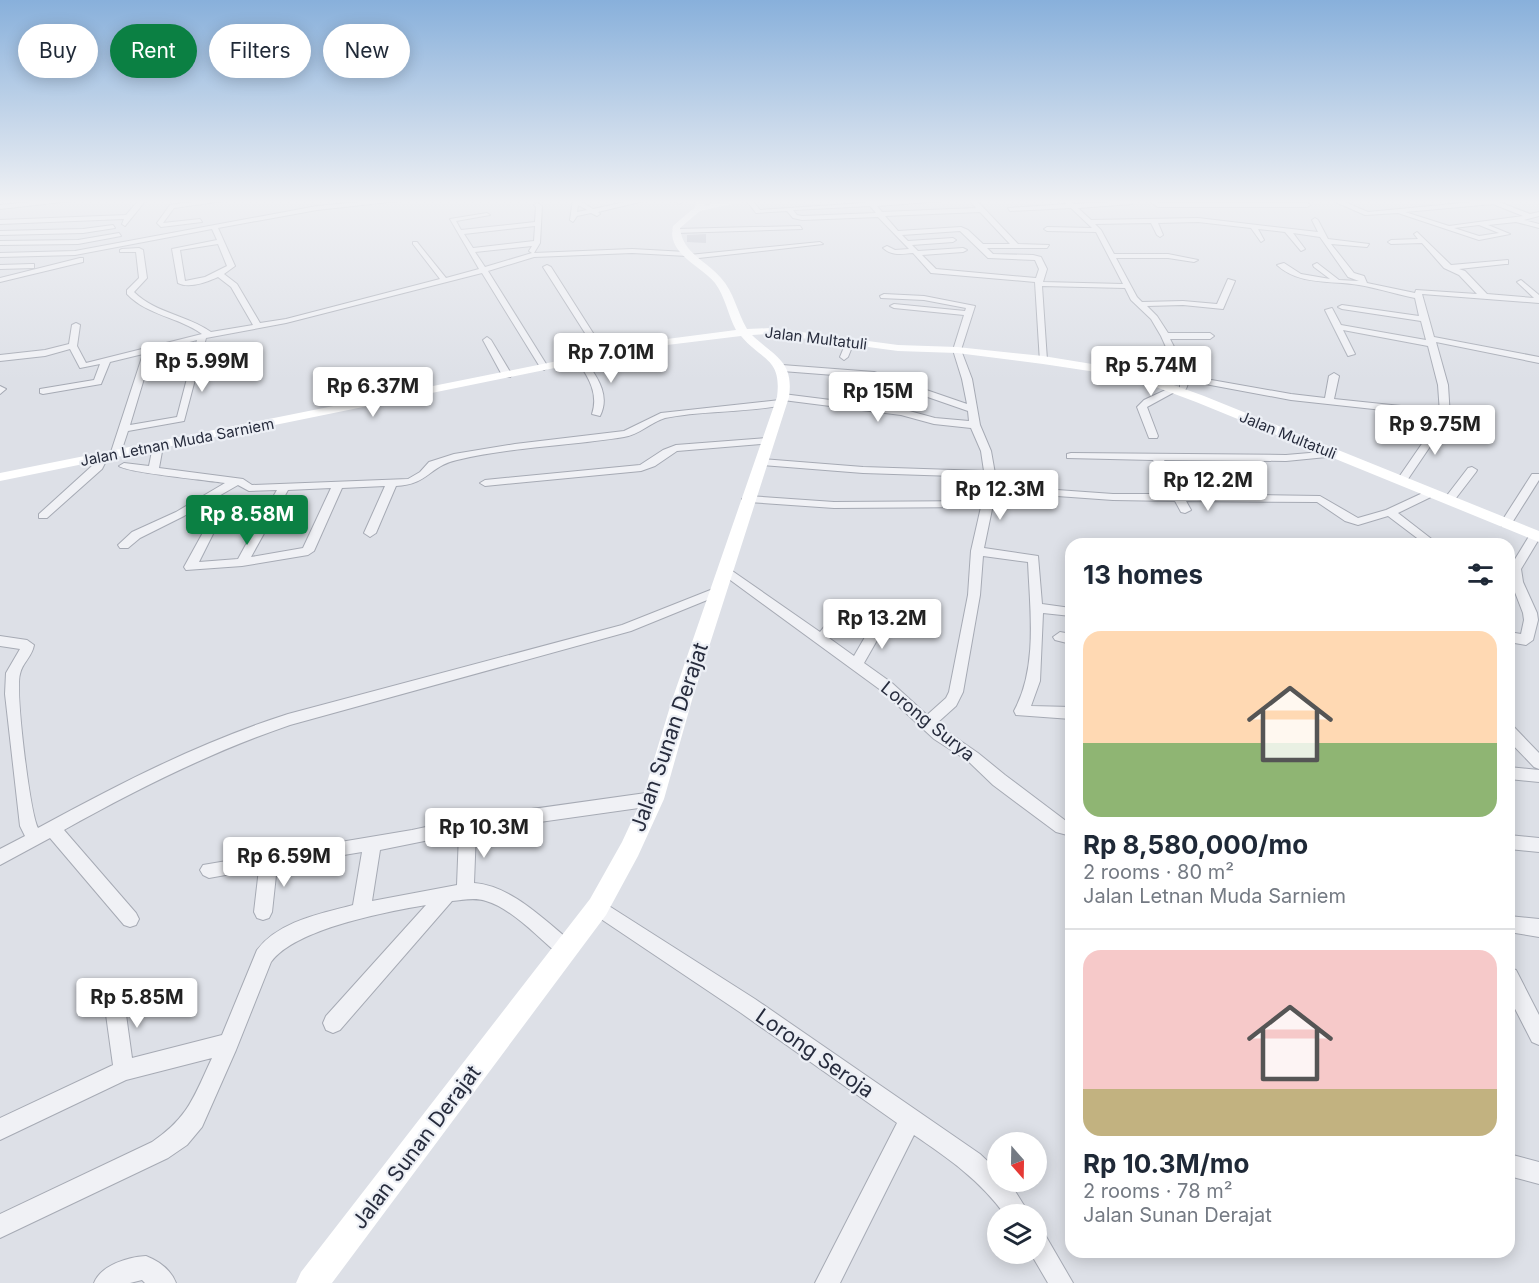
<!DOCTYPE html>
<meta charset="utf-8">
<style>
:root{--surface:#fff;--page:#f6f6f7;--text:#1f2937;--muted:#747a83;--line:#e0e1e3;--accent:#0b8043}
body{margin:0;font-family:Inter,sans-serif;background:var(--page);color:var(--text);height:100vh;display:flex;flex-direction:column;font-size:22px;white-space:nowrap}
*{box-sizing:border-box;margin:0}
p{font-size:20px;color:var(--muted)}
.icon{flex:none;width:33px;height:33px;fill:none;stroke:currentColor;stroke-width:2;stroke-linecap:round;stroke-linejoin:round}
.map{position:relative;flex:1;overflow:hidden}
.panel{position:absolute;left:1065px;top:538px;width:450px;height:720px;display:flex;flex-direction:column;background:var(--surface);border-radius:18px;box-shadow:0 3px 15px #0003}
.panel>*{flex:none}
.top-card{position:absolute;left:18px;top:24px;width:570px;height:54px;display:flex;gap:12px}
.needle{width:39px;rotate:160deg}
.fabs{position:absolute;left:987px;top:1132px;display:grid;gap:12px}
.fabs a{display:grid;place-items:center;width:60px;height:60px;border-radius:50%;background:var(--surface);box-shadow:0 3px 15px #0003;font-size:30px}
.price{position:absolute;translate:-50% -51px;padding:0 14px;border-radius:6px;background:#fff;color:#222;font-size:20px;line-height:39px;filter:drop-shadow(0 2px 3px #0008)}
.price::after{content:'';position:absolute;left:50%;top:36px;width:18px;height:14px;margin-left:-9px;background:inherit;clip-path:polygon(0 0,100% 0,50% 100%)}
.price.active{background:var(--accent);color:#fff}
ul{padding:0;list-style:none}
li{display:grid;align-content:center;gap:12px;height:318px;padding:0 18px}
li+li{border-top:2px solid var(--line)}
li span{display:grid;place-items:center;height:186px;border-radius:18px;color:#555}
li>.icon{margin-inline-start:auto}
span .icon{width:108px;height:108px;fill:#fffc;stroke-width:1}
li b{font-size:26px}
h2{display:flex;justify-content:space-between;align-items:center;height:72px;padding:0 18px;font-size:26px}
.pill{padding:0 21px;border-radius:27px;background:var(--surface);box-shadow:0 3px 15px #0003;font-size:21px;line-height:54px}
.pill.active{background:var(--accent);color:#fff}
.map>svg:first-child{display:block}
.building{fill:#babeca}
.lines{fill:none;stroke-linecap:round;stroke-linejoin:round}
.street-casing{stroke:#a6aab4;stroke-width:2}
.street{fill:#f0f1f5;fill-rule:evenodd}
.secondary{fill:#fff;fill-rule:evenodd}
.labels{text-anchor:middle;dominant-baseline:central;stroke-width:4.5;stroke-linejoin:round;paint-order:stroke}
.far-street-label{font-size:15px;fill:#272c3d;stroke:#eceff5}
.street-label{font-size:18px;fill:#272c3d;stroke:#eceff5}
.near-street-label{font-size:21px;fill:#272c3d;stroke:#eceff5}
</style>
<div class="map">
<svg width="1539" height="1283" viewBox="0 0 1539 1283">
<rect width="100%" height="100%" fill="#dde0e7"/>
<path class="building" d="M706,234v9l-19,-1v-7z"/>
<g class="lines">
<g class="street-casing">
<path id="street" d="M55,200h25l-80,9v-4z
M139,200h7l-21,26 -3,-2 2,-5 -124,5v-4l126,-5z
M208,200h22l-56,8 -11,15 37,-4 2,3 -41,5 -4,-4 13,-18z
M382,200h25l-90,10 -99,18 17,38 -11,8 13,10 23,39 26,-4 154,-40 -27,-35v-2h4l29,36 33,-9 -29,-50 37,-6 3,2 -34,6 5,9 74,-8 1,-15 -2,-2 3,-2 5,3 -2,37 -6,10 98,-4 54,3 3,3 131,-13 3,2 -133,15 -3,-3 -55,-3 -98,4 -46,14 60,96 -4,3 -4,-3 -58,-94 -196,50 -80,15 -22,83 -56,10 -8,24 -5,3 -5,-3 33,-101 -33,8 -9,22 -58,10 -3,-1v-4l54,-9 6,-16 -20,4 -10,-19 -25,7 -45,5v-6l45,-5 24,-6 3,-19 4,-2 4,2 -3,21 9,17 116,-29c-23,-17 -54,-18 -75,-40v-4l12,-12 -3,-26h-16v-2l2,-1 17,-1 4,2 4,28 -13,14c21,21 53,23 77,40l42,-7 -22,-38 -13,-10c-11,5 -29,12 -40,6l-6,-34 45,-9 -5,-11 -137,26 -75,2v-4l75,-2 242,-45zM535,226l-1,15 -61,7 -9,-14zM218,244l9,22 -22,11 -20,4 -5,-31zM532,246l-3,5 3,2 -47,14 -10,-15zM197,340l-20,77 -47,8 22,-73z
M573,200h6l14,9 42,-9h13l-50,12 2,2 -3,2 -6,-3 -14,3 -4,6 -3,-2zM578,205l9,5 -10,2z
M673,200h7l2,2 -3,2z
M746,200h6l8,10 105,-7 -4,-3 12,2 83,-2 -79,6 5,6 94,-4 -7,-8h7l42,44 31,1 -2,3h-60l6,6 40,1 8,2 6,12 -4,13 80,2 -27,-52 -49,-1 -3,-2 3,-2 45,1 -21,-20 -61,3 -2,-3 59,-4 -4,-4h7l4,4 56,-3 2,3 -54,4 13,12 107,-2 120,14 -6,-12 3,-2 3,2 10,19 41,5 -2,3 -36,-3 23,29 10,3 3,7 48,10 1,-3 61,4 -18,-19 -15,-7 -22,-25 -31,1 -3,-2 3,-2 27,-1 -4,-5 3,-2 34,33 57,-5v4h-3l-46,5 6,2 22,23 47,4 -17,-16 4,-2 18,15v8l-117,-9 12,43 105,20v6l-103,-21 12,43 2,32 -44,65 -4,1 -5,-3 42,-61 -38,-7 -110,-12 -102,-19 -3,8h-6v-11l-19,-42 -10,-17 -20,-19 -6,-12 -83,-2 5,74 -7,2 -5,-80 -104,-9 -18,-20c-12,1 -21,3 -30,-5l4,-2 8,4 14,-1 -31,-32 -76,3 -9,-2 -6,-7 -31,2zM870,206l6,7 -74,3 -5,-1 -4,-5zM980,212l30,32h-27l-15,-14 -7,-3 -63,4 -13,-15zM1198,222l53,6 10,14 3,-2 -6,-11 27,3 16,19 4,-2 -12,-16 27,4 28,40 11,4 -20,-1 -22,-17 -4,2 1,2 16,12 -29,-5 -17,-11 -7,2c23,21 54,15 82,20 18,3 37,9 56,13l4,18 -77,-11 -4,2 4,2 79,12 5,19 -85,-15 -9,-17 -7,2 23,46 7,-2 -12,-24 85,16 10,39 2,28 -39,-7 -67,-7 5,-23 -5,-3 -5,3 -4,22 -34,-4 -102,-18 -19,-37h40l4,-3 -4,-3h-42l-11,-17 -10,-10 36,-1 40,4 12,-28 -7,-2 -11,25 -34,-3 -41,1 -5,-5 -21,-39h52l26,4 4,-2 -30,-6h-54l-13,-24 -6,-6 56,-1 6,12 3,2 3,-2 -5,-12zM960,231l28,27 47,2 4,9 -3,9 -100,-9 -14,-14 41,-3 4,-2 -4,-2 -45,3 -6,-6 41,-3 3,-2 -3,-2 -45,3 -6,-6z
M1147,200h8l4,3h148l3,2 -3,2h-149z
M1331,200h9l28,12 126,-12 36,14 9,-2v4l-15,4 15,4v4l-23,-6 -28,3 22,9 -31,6 -81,-27 -33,2zM1493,204l30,12 -74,10 -44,-14zM1479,225l20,8 -20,3 -25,-8z
M113,225l2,3 -32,5 -83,2v-4l83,-2z
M800,226l2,3 -126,4 -3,-2 3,-2z
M119,233l2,3 -43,8 -78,1v-4l78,-1z
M80,258h3v4l-83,20v-4z
M31,264h3v4l-34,1v-4z
M547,265l4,2 56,88 -1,2 -7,-2 -56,-88z
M884,294l40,2 51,10 -14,44 11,29 8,46 11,26 6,34 -13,63 54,8 4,48 29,4v8l-28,-3 -3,68 -9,25 40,1v12l-55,-4 -2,-4c24,-44 16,-101 14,-149l-45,-6 -3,39 -17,97 -7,14 -20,18 42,29 27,22 61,46 5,1v14l-15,-4 -63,-47 -25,-24 -34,-22 -52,-48 -164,-120 2,-3h8l92,64 23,-28h10l1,3 -1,3 -24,28 25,18 22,-38h10l2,3 -24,42 28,20 35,32 19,-17 3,-6 19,-97 3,-44 10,-44 -147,1 -86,-6 -6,-3 6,-3 86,6 149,-1 4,-16 -2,-8 -122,-4 -102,-8 -5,-3 5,-3 102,8 121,4 -3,-20 -10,-23 -37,-4 -33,-9 -118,-15 -5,-3 5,-3 119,15 33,9 34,3 -1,-10 -95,-33 -91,-7 -4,-3 4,-3 92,7 93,32 -5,-25 -9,-29 11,-35 -70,-7 -4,-2 4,-2 71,7 1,-3 -42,-8 -43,-2 -1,-2z
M487,337l4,3 21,35 -2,2 -8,-2 -19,-35z
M847,340l7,2 -6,15 -4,3 -4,-3z
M581,357l3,1c12,18 27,36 16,58l-8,-2c7,-21 -4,-37 -15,-54z
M0,386l6,3 -6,5z
M1172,387l8,2 -33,18 11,29 -1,2h-8l-12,-31 7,-7z
M780,400l3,1v4c-38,8 -79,5 -118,13 -14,4 -26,17 -41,19 -55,9 -113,10 -167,23 -28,6 -29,25 -61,26l-20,47 -6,4 -6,-4 21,-47 -43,2 -28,63 -6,4 -66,11 -56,4 -2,-3 22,-40 53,-6 18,-31 -28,1 -11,-6 -54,31 -44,22 -12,10h-8l-2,-3 14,-13 44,-20 49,-29c-18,-3 -97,-10 -106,-17l5,-3 25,3 4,-20 5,-3 5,3 -4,22 84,11 9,6 156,-6 12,-7 9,-10 25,-8 61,-10 109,-13 37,-18zM331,488l-28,60 -52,9 37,-67zM255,528l-17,31 -39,3 15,-30z
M768,438l4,1v4l-95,8 -22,15 -14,5 -156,15 -5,-3 5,-3 155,-15 23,-15 13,-5z
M1333,451l5,3 -1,2 -51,5 -122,-1 18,34 138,2 38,22 28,-8 41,-19h8v4l-37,18 40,31h-13l-37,-28 -30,9 -13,-4 -28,-19 -131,-1 5,9 -6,3 -4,-1 -6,-11 -62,-1 -84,-6 -6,-3 6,-3 84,6h58l-18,-34 -86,-2v-4l4,-1 215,2z
M103,454l5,3 -6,12 -55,49h-8v-4l54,-49 6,-10z
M1472,467l5,3 -1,2 -23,30h-8v-4l23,-30z
M1532,474h7v6l-29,46h-8l-2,-2z
M1535,532l4,1v6l-18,30 2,13 14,31 1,7 -5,20 -7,5 -17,-3v-10l12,2 3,-14 -1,-7 -12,-31 -2,-13 22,-36z
M718,587l4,1 2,3 -2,3 -91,37 -341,94c-79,27 -153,64 -226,105l72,83 3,6 -3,6 -6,2 -6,-2 -74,-87 -50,27v-16l25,-13 -5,-10 -15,-132 1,-21 14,-24 -20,-3v-10l27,4 7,5c-2,12 -12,18 -14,29 -5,17 10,139 18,154 81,-44 162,-86 250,-114l334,-89z
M1060,632l11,2v10l-16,-4 -2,-3z
M1509,725l5,2 25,26v16l-5,-2 -25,-26z
M1509,767l30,3v12l-30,-3z
M653,792l6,2 2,5 -2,5 -6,2 -177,25 -2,52c38,3 70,37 99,60l2,6 -2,6 -7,3 -7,-3c-20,-17 -48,-47 -73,-54 -11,-4 -23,-1 -34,0l-112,129 -7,3 -7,-3 -3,-7 3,-7 100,-111c-41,7 -131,24 -155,57l-35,88 -34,77 -15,18 -19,13 -168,80v-24l152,-72c37,-25 42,-46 60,-84l-86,22 -126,60v-22l113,-53 -10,-72 3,-7 7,-3 7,3 3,7 9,65 90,-23 35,-85c22,-29 63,-36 96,-45l9,-53 -85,14 -5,46 -3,6 -6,2 -6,-2 -3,-6 5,-43 -50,9 -6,-3 -3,-5 3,-5 209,-35 56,-12zM459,834l-2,51 -85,16 8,-51z
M1509,835l30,3v14l-30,-3z
M598,899l157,100 225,155 18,17v11l12,1 20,32h-25c-24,-34 -57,-57 -91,-80l-74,148h-25l82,-160 -156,-110 -149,-100 -3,-6 3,-6z
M1509,916l30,3v18l-30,-5z
M1509,968l7,2 23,45v30l-7,-3 -23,-45z
M1509,1154l30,8v22l-30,-8z
M1036,1230l8,3 29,50h-25l-17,-29h5z
M146,1256c13,5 25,14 30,27h-31l-3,-3 -12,3h-36c7,-18 34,-26 52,-27z"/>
</g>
<use href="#street" class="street"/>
<path class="secondary" d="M698,200h8l-2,6 28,-6h18l-50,11 -20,17c3,26 26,32 41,50 13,14 16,34 26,51l24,-1 127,17 59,2 86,9 92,15 69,25 335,135v11l-343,-140 -67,-25 -86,-13 -86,-11 -59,-2 -127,-17 -19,1c23,22 42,26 37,62l-97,303 -28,99 -26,57 -32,59 -274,368h-36l5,-11 289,-373 32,-57 20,-43 30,-99 105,-303c5,-39 -15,-36 -36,-61l-74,9 -667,136v-8l667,-134 69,-9c-8,-15 -11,-34 -21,-47 -14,-17 -49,-30 -42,-57l22,-19z"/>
</g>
<linearGradient id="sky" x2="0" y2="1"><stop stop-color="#88b0db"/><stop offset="0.53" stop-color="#f0f1f4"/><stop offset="1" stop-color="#f0f1f4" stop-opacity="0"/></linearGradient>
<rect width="1539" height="380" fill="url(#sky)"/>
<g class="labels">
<g class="far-street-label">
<text transform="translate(816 338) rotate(7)">Jalan Multatuli</text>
<text transform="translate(1288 435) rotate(22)">Jalan Multatuli</text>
<text transform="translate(177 442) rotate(-11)">Jalan Letnan Muda Sarniem</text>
</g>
<g class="street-label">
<text transform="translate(928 721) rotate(39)">Lorong Surya</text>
</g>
<g class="near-street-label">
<text transform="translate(669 737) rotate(-71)">Jalan Sunan Derajat</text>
<text transform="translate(815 1053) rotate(35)">Lorong Seroja</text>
<text transform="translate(416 1147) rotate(-53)">Jalan Sunan Derajat</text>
</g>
</g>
</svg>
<div class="fabs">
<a><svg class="needle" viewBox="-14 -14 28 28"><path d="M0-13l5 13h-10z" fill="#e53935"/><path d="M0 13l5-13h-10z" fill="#747a83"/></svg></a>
<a><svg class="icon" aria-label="layers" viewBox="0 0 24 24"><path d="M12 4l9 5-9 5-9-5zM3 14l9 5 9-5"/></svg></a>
</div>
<b class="price" style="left:611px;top:384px">Rp 7.01M</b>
<b class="price" style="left:202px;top:393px">Rp 5.99M</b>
<b class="price" style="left:1151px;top:397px">Rp 5.74M</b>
<b class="price" style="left:373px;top:418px">Rp 6.37M</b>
<b class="price" style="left:878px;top:423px">Rp 15M</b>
<b class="price" style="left:1435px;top:456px">Rp 9.75M</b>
<b class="price" style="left:1208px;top:512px">Rp 12.2M</b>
<b class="price" style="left:1000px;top:521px">Rp 12.3M</b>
<b class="price active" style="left:247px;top:546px">Rp 8.58M</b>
<b class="price" style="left:882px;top:650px">Rp 13.2M</b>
<b class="price" style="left:484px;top:859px">Rp 10.3M</b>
<b class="price" style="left:284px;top:888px">Rp 6.59M</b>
<b class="price" style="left:137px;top:1029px">Rp 5.85M</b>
<div class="top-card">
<a class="pill">Buy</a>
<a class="pill active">Rent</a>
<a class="pill">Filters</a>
<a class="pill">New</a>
</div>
<section class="panel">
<h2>13 homes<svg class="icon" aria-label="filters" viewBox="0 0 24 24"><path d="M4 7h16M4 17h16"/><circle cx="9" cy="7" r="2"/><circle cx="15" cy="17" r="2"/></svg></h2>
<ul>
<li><span style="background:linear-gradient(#ffd9b3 60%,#8fb573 0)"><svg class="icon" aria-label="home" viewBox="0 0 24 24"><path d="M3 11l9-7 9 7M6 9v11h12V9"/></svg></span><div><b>Rp 8,580,000/mo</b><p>2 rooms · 80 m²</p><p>Jalan Letnan Muda Sarniem</p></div></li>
<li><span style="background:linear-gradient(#f6c9c9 75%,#c2b280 0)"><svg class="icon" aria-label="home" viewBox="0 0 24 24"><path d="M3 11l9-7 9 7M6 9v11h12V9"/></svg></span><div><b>Rp 10.3M/mo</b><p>2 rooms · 78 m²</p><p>Jalan Sunan Derajat</p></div></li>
</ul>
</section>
</div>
